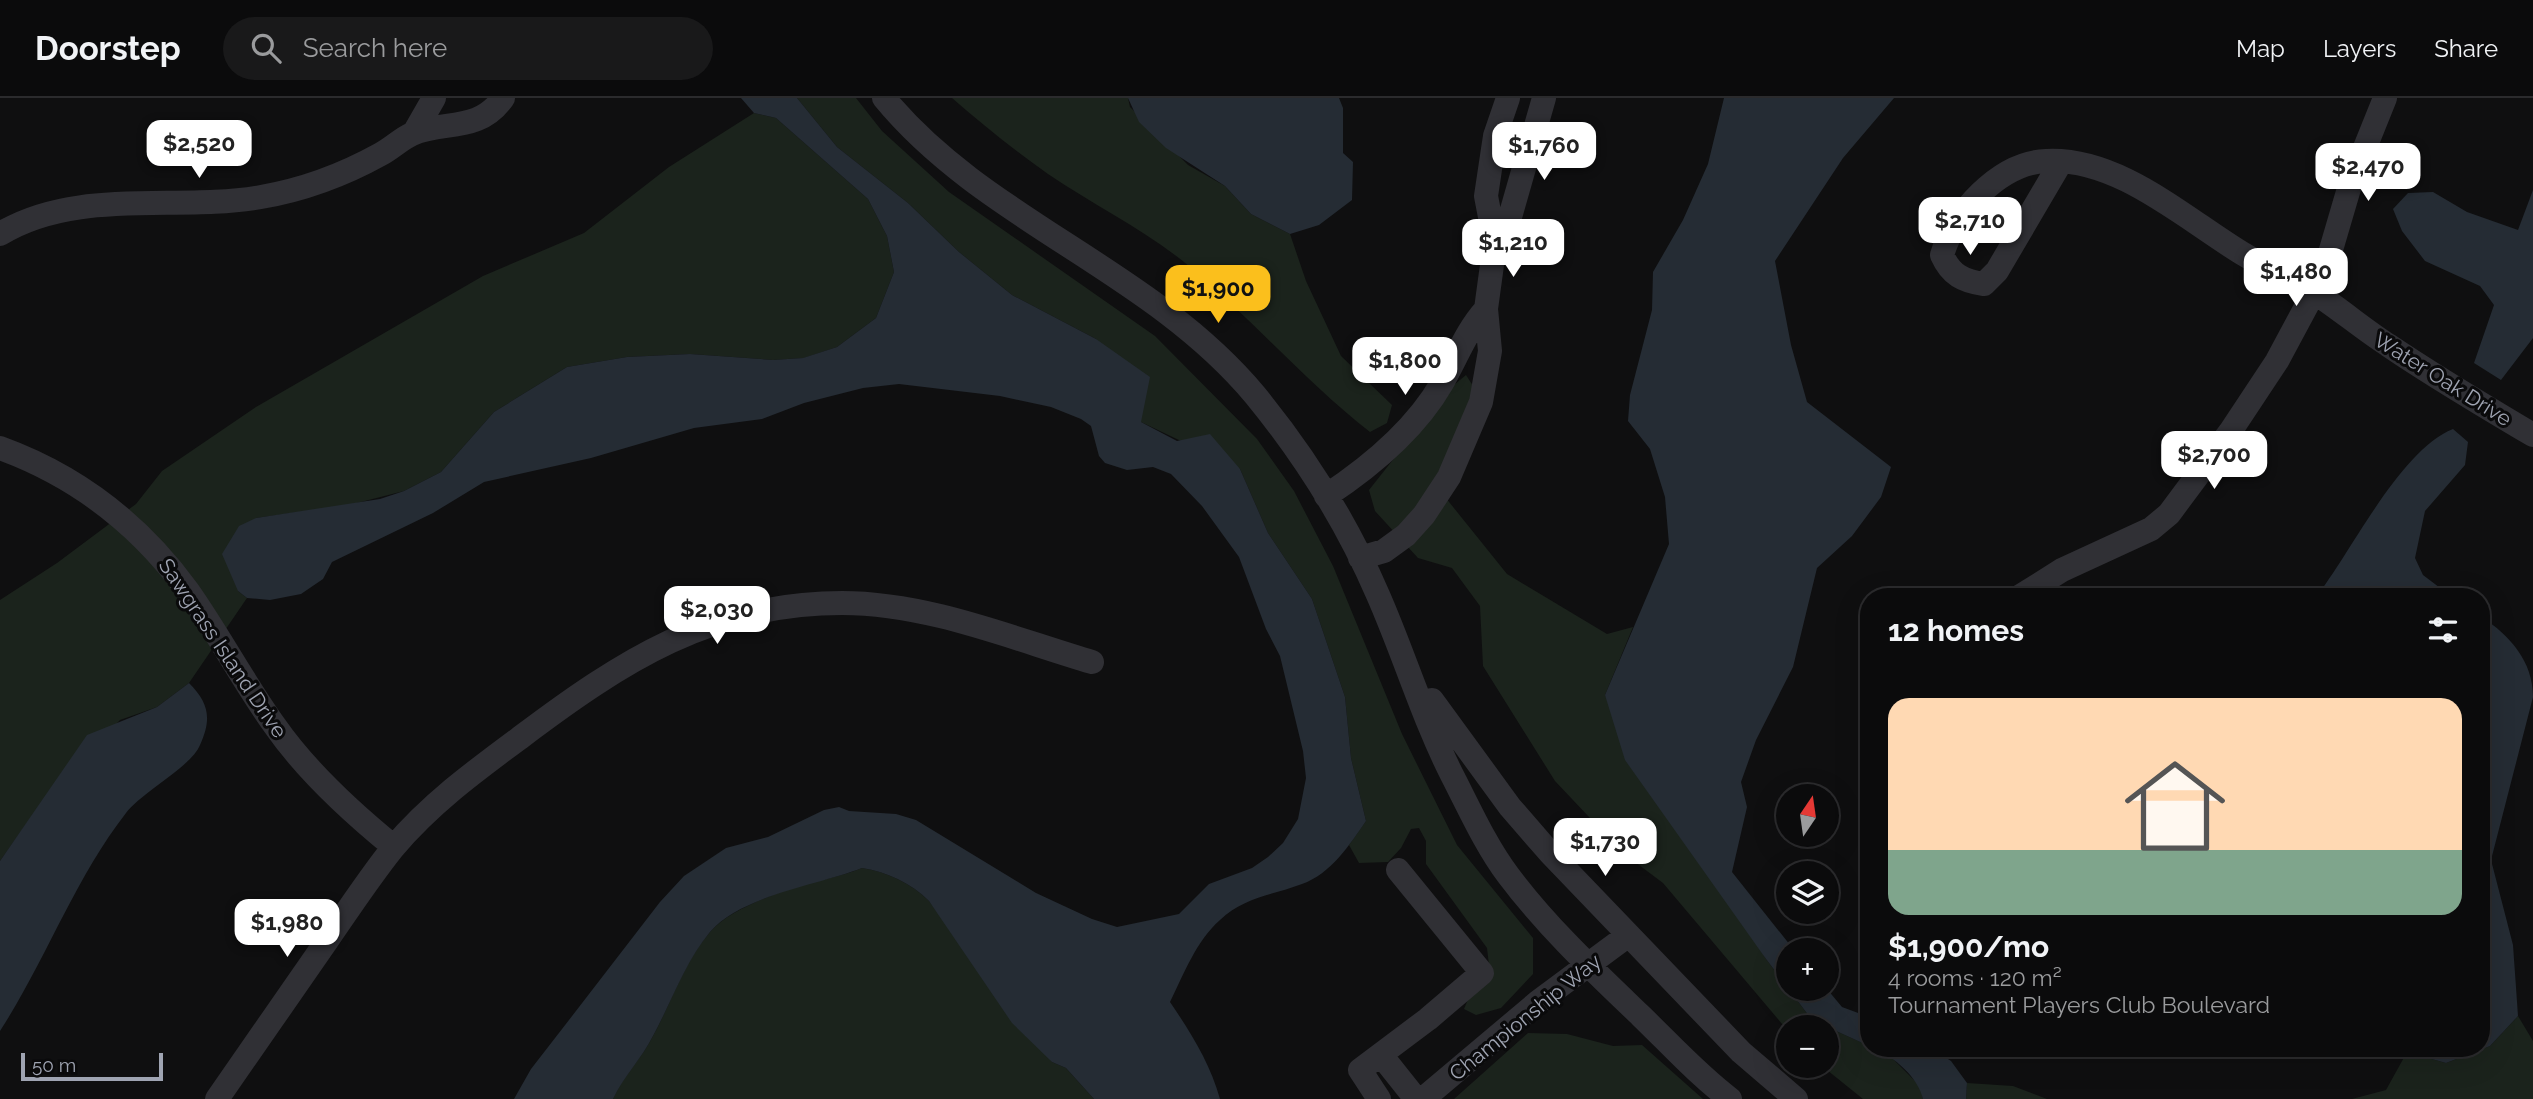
<!DOCTYPE html>
<meta charset="utf-8">
<style>
:root{--surface:#0b0b0c;--page:#19191a;--text:#f1f3f6;--muted:#9a9b9d;--line:#2b2b2d;--accent:#fbbf1c}
body{margin:0;font-family:Raleway,sans-serif;background:var(--page);color:var(--text);height:100vh;display:flex;flex-direction:column;font-size:26px;white-space:nowrap}
*{box-sizing:border-box;margin:0}
p{font-size:23px;color:var(--muted)}
.icon{flex:none;width:38px;height:38px;fill:none;stroke:currentColor;stroke-width:2;stroke-linecap:round;stroke-linejoin:round}
.map{position:relative;flex:1;overflow:hidden}
.panel{position:absolute;left:1860px;top:490px;width:630px;height:469px;display:flex;flex-direction:column;background:var(--surface);border-radius:28px;box-shadow:0 7px 28px #0002,0 0 0 2px var(--line)}
.panel>*{flex:none}
.needle{width:46px;rotate:13deg}
.buttons{position:absolute;left:1776px;top:686px;display:grid;gap:14px}
.buttons a{display:grid;place-items:center;width:63px;height:63px;border-radius:50%;background:var(--surface);box-shadow:0 7px 28px #0002,0 0 0 2px var(--line);font-size:35px}
.scale{position:absolute;left:21px;bottom:18px;width:142px;box-sizing:border-box;padding-left:7px;border:4px solid #9fa4b2;border-top:0;font-size:19px;line-height:24px;white-space:nowrap;color:#9fa4b2;-webkit-text-stroke:5px #0a0a0b;paint-order:stroke}
.price{position:absolute;translate:-50% -60px;padding:0 16px;border-radius:14px;background:#fff;color:#222;font-size:23px;line-height:46px;filter:drop-shadow(0 2px 4px #0008)}
.price::after{content:'';position:absolute;left:50%;top:42px;width:21px;height:16px;margin-left:-10px;background:inherit;clip-path:polygon(0 0,100% 0,50% 100%)}
.price.on{background:var(--accent);color:#111}
ul{padding:0;list-style:none}
li{display:grid;align-content:center;gap:14px;height:371px;padding:0 28px}
li span{display:grid;place-items:center;height:217px;border-radius:21px;color:#555}
li>.icon{margin-inline-start:auto}
span .icon{width:126px;height:126px;fill:#fffc;stroke-width:1}
li b{font-size:30px}
h2{display:flex;justify-content:space-between;align-items:center;height:84px;padding:0 28px;font-size:30px}
header{display:flex;align-items:center;gap:42px;box-sizing:border-box;height:98px;padding:0 35px;background:var(--surface);border-bottom:2px solid var(--line)}
header strong{font-size:33px}
nav{display:flex;gap:38px;margin-inline-start:auto;font-size:24px}
.search{width:490px;height:63px;background:var(--page);display:flex;align-items:center;gap:18px;box-sizing:border-box;padding:0 24px;border-radius:38px;color:var(--muted);font-size:26px}
.map>svg:first-child{display:block}
.green{fill:#1b231c}
.water{fill:#252c34}
.lines{fill:none;stroke-linecap:round;stroke-linejoin:round}
.minor{stroke:#303035;stroke-width:24}
.labels{text-anchor:middle;dominant-baseline:central;stroke-width:6;stroke-linejoin:round;paint-order:stroke}
.street-label{font-size:21px;fill:#9fa4b2;stroke:#0a0a0b}
</style>
<header>
<strong>Doorstep</strong>
<div class="search"><svg class="icon" aria-label="search" viewBox="0 0 24 24"><circle cx="10" cy="10" r="6"/><path d="M15 15l6 6"/></svg>Search here</div>
<nav><a>Map</a><a>Layers</a><a>Share</a></nav>
</header>
<div class="map">
<svg width="2533" height="1001" viewBox="0 0 2533 1001">
<rect width="100%" height="100%" fill="#0f0f10"/>
<path class="green" d="M797,0h59l26,33 67,61 206,144 102,103 37,52 39,75 69,168 55,111 76,93v36l-32,34 -25,7 -12,-6 5,-12 21,-23 -3,-26 -61,-84v-23l-7,-13 -8,1 -10,19 -13,14 -29,1 -10,-18 17,-24 -15,-63 -6,-61 -33,-98 -44,-66 -28,-64 -99,-47 -45,-83 -84,-44 -53,-43 -51,-49 -71,-56z
M952,0h176l2,9 58,58 37,21 26,28 39,20 16,47 35,75 51,49 -5,18 -17,9c-64,-50 -117,-112 -180,-165 -44,-37 -95,-61 -142,-93 -34,-24 -65,-49 -96,-76z
M754,15l22,5 92,81 19,37 7,36 -18,46 -39,29 -33,11 -31,2 -83,-6 -63,3 -60,10 -73,45 -53,60 -37,19 -55,14 -93,13 -18,73 9,7 -58,85 -32,24 -37,13 -74,76 -46,65v-261l57,-37 79,-59 26,-33 94,-64 227,-131 101,-43 85,-66z
M1466,277l9,14 -12,38 -30,55 74,92 100,60 26,-7 -28,68 161,264 46,61 77,35 32,32 2,12h-60l-41,-33h5v-39h-39v4l-125,-148 -40,-30 -68,-72 -72,-115 -3,-60 -28,-38 -34,-10 -43,-47 -6,-21 80,-101z
M862,770c25,4 49,15 67,33l123,161 14,6 28,31h-481c10,-23 29,-41 40,-63 19,-35 31,-74 57,-104 18,-21 59,-36 85,-45 23,-7 46,-10 67,-19z
M2518,918l15,25v58h-181l34,-9 21,-38 39,11 44,-17z
M1528,935l39,1 46,12 29,-1 61,54h-249z
M1967,985l46,3 34,13h-81z"/>
<path class="water" d="M741,0h56l40,49 71,56 51,49 53,43 84,44 54,38 -9,45 36,19 33,-7 30,35 28,64 44,66 33,98 6,61 15,63c-16,23 -35,53 -64,63 -29,11 -58,13 -82,36 -24,21 -36,54 -50,82 21,31 40,61 50,97h-126l-28,-31 -14,-6 -40,-39 -83,-122c-18,-18 -42,-29 -67,-33 -43,17 -120,27 -152,64 -25,30 -38,69 -57,104 -11,22 -29,40 -40,63h-99l17,-30 38,-49 91,-118 24,-26 42,-28 42,-11 56,-27 15,-3 10,4 47,3 20,6 120,73 56,26 25,8 62,-13 30,-30 43,-16 16,-11 15,-14 15,-24 8,-41 -3,-27 -23,-95 -14,-27 -27,-72 -37,-51 -31,-32 -18,-7 -26,3 -22,-7 -6,-7 -8,-30 -10,-7 -30,-12 -51,-11 -101,-12 -36,4 -59,15 -42,16 -68,9 -103,30 -107,24 -51,31 -101,49 -9,17 -22,15 -31,6 -23,-2 -9,-7 -16,-37 17,-28 17,-8 124,-19 24,-8 37,-19 53,-60 73,-45 60,-10 63,-3 83,6 30,-2 34,-11 39,-29 18,-46 -7,-36 -19,-37 -92,-81 -22,-5z
M1128,0h211l4,10v45l10,9 -1,38 -33,25 -29,9 -39,-20 -26,-28 -59,-38 -27,-26z
M1724,0h170l-51,60 -68,103 16,84 16,57 84,65 -10,30 -29,39 -35,32 -24,99 -37,73 -15,42 6,25 -15,65 62,78h-6v39h39l15,18 27,10v29l-57,-26 -46,-61 -141,-199 -20,-65 64,-151 -4,-47 -15,-48 -22,-28 2,-26 22,-85 1,-38 30,-52 25,-56z
M2533,92v148l-32,42 -27,-17 20,-58 -14,-19 -55,-25 -23,-30 -9,-22 15,-16 25,-1 34,20 51,18z
M2453,331l15,13 -3,23 -40,46 -10,47 8,17 29,22h-136c36,-46 84,-147 137,-168z
M2482,519c28,19 51,44 51,80l-42,163 22,85 5,71 -28,30 -44,17 -39,-11 -2,-4h77z
M189,585c20,20 23,36 11,62 -9,22 -58,47 -74,68 -52,67 -80,147 -126,218v-170l87,-126 70,-28z
M1874,950h57l20,13 16,22 -1,16h-43c-5,-22 -29,-42 -49,-51z"/>
<g class="lines">
<path class="minor" d="M884,0c101,123 266,171 371,297 50,61 92,128 123,200 26,59 45,123 74,180 17,33 34,71 56,100 39,52 86,96 133,141 29,28 57,59 89,83
M414,35l20,-35
M2061,64l-64,109 -13,13c-21,-3 -33,-9 -42,-29 12,-42 57,-92 104,-94 71,-4 137,56 194,91 24,15 51,26 75,41 25,16 48,36 73,52 47,32 96,61 145,90
M0,136c77,-47 177,-22 261,-37 41,-7 84,-23 120,-43 11,-6 20,-15 31,-20 32,-14 66,-1 91,-36
M1495,145l13,-19 36,-126
M0,350c77,28 140,77 188,143 31,44 56,92 87,135 32,46 76,86 119,121
M1326,398c44,-29 89,-66 116,-113 15,-26 24,-52 44,-74
M1360,460l24,-7 22,-16 18,-20 25,-38 32,-75 9,-51 -4,-42 9,-66 -9,-47 9,-60 13,-38
M2019,499l43,-27 89,-41 18,-15 61,-82 47,-71 37,-69 14,-32 22,-75 35,-87
M1432,602l78,107 40,46 191,199 55,47
M1381,957l35,44
M217,1001c36,-52 73,-105 109,-157 22,-32 43,-64 67,-94 37,-44 82,-77 128,-111 101,-76 190,-134 321,-134 85,0 169,35 250,59
M1379,1001l-19,-29 68,-51 54,-46 -84,-103
M1423,1001l115,-97 89,-66"/>
</g>
<g class="labels">
<g class="street-label">
<text transform="translate(2443 281) rotate(32)">Water Oak Drive</text>
<text transform="translate(223 550) rotate(56)">Sawgrass Island Drive</text>
<text transform="translate(1525 919) rotate(-39)">Championship Way</text>
</g>
</g>
</svg>
<div class="buttons">
<a><svg class="needle" viewBox="-14 -14 28 28"><path d="M0-13l5 13h-10z" fill="#e53935"/><path d="M0 13l5-13h-10z" fill="#9a9b9d"/></svg></a>
<a><svg class="icon" aria-label="layers" viewBox="0 0 24 24"><path d="M12 4l9 5-9 5-9-5zM3 14l9 5 9-5"/></svg></a>
<a>+</a>
<a>−</a>
</div>
<div class="scale">50 m</div>
<b class="price" style="left:199px;top:82px">$2,520</b>
<b class="price" style="left:1544px;top:84px">$1,760</b>
<b class="price" style="left:2368px;top:105px">$2,470</b>
<b class="price" style="left:1970px;top:159px">$2,710</b>
<b class="price" style="left:1513px;top:181px">$1,210</b>
<b class="price" style="left:2296px;top:210px">$1,480</b>
<b class="price on" style="left:1218px;top:227px">$1,900</b>
<b class="price" style="left:1405px;top:299px">$1,800</b>
<b class="price" style="left:2214px;top:393px">$2,700</b>
<b class="price" style="left:717px;top:548px">$2,030</b>
<b class="price" style="left:1605px;top:780px">$1,730</b>
<b class="price" style="left:287px;top:861px">$1,980</b>
<section class="panel">
<h2>12 homes<svg class="icon" aria-label="filters" viewBox="0 0 24 24"><path d="M4 7h16M4 17h16"/><circle cx="9" cy="7" r="2"/><circle cx="15" cy="17" r="2"/></svg></h2>
<ul>
<li><span style="background:linear-gradient(#ffd9b3 70%,#7fa58c 0)"><svg class="icon" aria-label="home" viewBox="0 0 24 24"><path d="M3 11l9-7 9 7M6 9v11h12V9"/></svg></span><div><b>$1,900/mo</b><p>4 rooms · 120 m²</p><p>Tournament Players Club Boulevard</p></div></li>
</ul>
</section>
</div>
